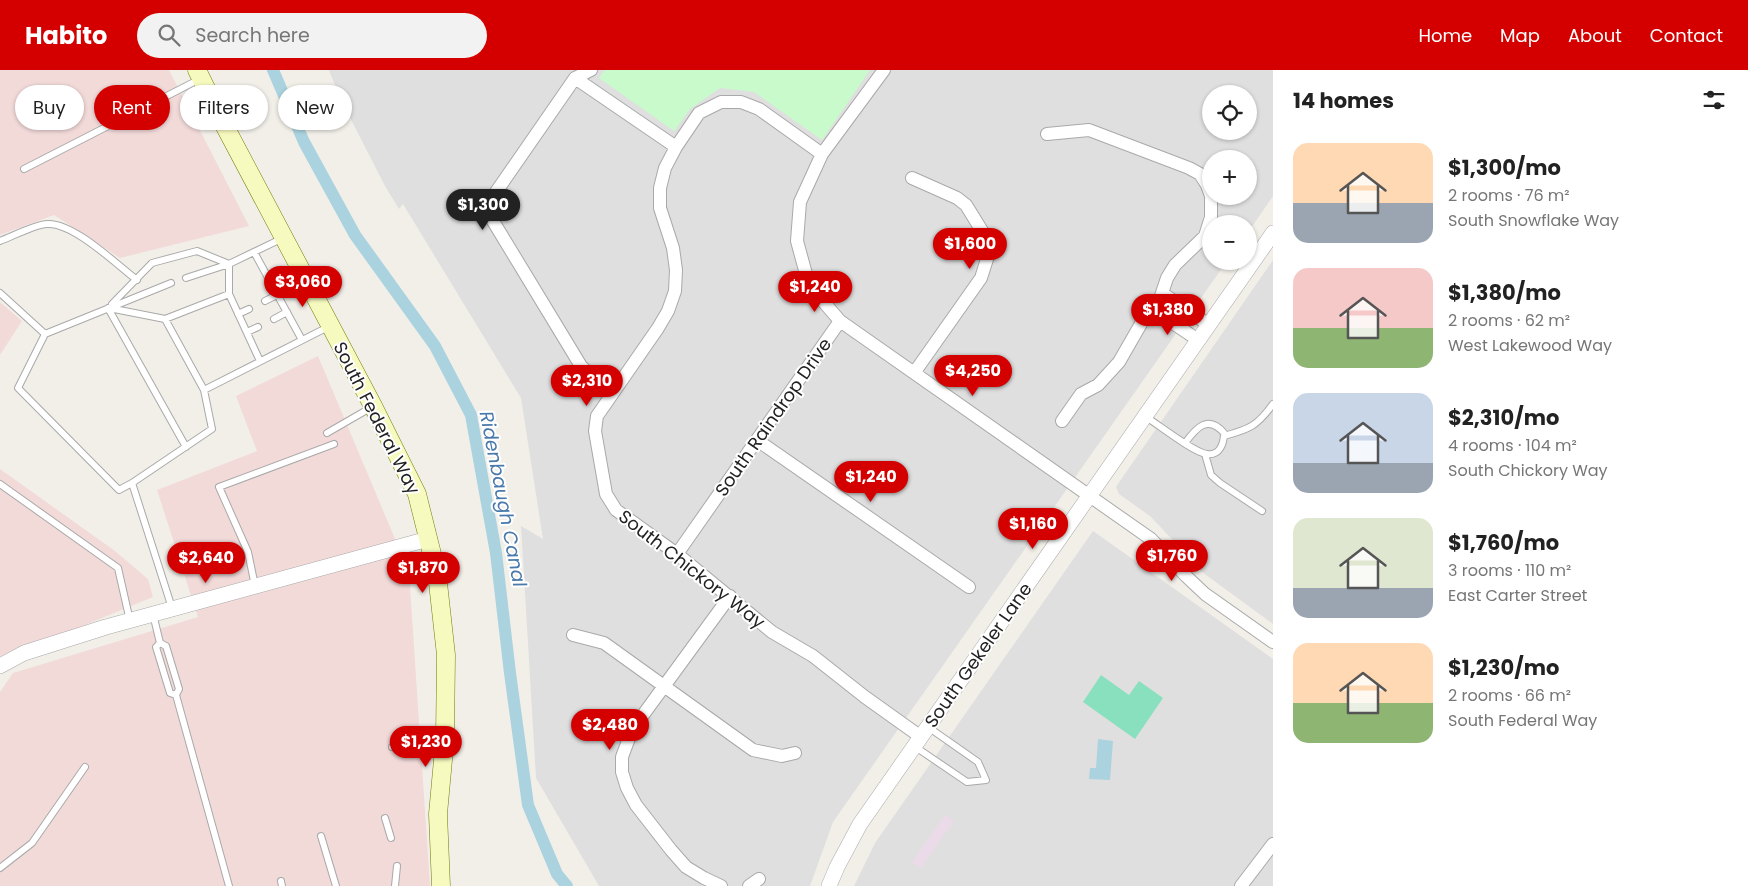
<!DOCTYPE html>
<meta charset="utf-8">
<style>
:root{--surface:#fff;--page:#f2f2f2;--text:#222;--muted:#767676;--accent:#d40000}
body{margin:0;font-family:Poppins,sans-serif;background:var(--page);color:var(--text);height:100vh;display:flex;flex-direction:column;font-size:19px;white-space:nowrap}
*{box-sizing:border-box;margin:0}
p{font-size:16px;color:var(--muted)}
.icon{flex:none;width:28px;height:28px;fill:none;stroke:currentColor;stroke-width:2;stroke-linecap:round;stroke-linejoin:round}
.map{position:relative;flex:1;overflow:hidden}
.sheet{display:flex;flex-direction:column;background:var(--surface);width:475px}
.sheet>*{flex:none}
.guide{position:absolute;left:15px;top:15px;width:475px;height:45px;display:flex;gap:10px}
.controls{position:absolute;left:1202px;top:15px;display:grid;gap:10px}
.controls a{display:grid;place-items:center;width:55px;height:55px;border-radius:50%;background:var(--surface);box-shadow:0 1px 4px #0004;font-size:25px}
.price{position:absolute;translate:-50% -42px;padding:0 11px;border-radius:18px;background:var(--accent);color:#fff;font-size:16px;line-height:32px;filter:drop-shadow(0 1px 2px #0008)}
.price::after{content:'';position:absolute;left:50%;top:30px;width:15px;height:11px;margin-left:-8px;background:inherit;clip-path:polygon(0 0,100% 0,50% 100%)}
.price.on{background:#222;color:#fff}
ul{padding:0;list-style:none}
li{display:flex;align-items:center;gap:15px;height:125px;padding:0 20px}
li span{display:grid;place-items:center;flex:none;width:140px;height:100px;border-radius:15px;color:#555}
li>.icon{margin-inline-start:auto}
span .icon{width:60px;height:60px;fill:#fffc;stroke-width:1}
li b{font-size:21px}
h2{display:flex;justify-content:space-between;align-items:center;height:60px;padding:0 20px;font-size:21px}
.tag{padding:0 18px;border-radius:22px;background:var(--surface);box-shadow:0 1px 4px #0004;font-size:18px;line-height:45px}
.tag.on{background:var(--accent);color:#fff}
header{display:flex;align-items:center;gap:30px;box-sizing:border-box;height:70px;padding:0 25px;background:var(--accent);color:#fff}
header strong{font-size:24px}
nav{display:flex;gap:28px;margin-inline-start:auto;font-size:18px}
.search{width:350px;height:45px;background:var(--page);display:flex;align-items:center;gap:12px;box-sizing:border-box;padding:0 18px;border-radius:28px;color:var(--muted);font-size:19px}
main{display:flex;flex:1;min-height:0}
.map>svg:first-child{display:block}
.residential{fill:#e0dfdf;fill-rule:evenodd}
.commercial{fill:#f2dad9}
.industrial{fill:#ebdbe8}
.park{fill:#c8facc}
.pitch{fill:#88e0be}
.water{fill:#aad3df}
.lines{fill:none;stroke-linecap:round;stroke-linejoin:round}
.canal{stroke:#aad3df;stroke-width:12}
.service-casing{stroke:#a9a9a9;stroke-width:8}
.minor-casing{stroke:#a9a9a9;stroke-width:14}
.tertiary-casing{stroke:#a9a9a9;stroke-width:16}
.secondary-casing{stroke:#707d05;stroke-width:19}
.service{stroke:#fff;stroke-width:6}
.minor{stroke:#fff;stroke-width:12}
.tertiary{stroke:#fff;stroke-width:15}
.secondary{stroke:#f7fabf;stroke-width:18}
.labels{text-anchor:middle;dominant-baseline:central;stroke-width:4;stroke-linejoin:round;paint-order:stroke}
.street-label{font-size:18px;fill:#222;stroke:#fff}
.water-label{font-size:19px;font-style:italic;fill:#4a7aab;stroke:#fff}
</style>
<header>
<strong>Habito</strong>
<div class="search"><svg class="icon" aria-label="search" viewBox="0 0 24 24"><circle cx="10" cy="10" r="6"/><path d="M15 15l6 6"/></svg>Search here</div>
<nav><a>Home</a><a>Map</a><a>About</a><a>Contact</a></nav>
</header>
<main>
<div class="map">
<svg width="1273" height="816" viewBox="0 0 1273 816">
<rect width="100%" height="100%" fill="#f2efe9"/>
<path class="residential" d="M329,0h944v126l-24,35v-7h-38v37h16l-394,561 -23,64h-211l-63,-108 -15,-252 22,13 -22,-141 -118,-194 -4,5 -14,-23 -45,-88zM1211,24h38v37h-38zM1211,89h38v37h-38z
M1273,190v364l-75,-55 -14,-18 -17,-17 -17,-18 -31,-22 -3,-7 4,-6z
M1093,461l180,128v227h-419l21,-43z"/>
<path class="commercial" d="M0,0h169l80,156 -129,32 -66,-43 -54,20z
M0,232l22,19 -22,34z
M318,286l91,216 21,314h-430v-194l13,-19 185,-56 -41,-127 100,-39 -21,-55z
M0,399l115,82 33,28 5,18 -153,63z"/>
<path class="industrial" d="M945,745l9,6 -33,47 -9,-6z"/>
<path class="park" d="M605,0h265l-48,70 -68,-48 -34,-4 -30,21 -16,22 -75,-53z"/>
<path class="pitch" d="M1101,605l28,20 10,-14 24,17 -28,41 -52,-37z"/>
<path class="water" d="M1098,669l15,2 -3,39 -21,-1 1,-11h6z"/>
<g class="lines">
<path class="canal" d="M273,0l31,72 51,93 80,111 36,69 25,138 14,120 18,132 29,69 10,12"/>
<g class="service-casing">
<path id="service" d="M24,99l176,-90
M0,171c11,-4 36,-17 47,-17 26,-2 69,40 90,56
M254,182l48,88
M186,208l43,-14
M0,223l45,41
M265,231l12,-6
M112,234l40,-41 45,-12 32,13
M108,238l78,139
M109,238l56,11 64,-25
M238,244l11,-5
M165,249l39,71 8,39 -80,54 -13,7 -101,-102 27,-54 126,-51
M274,249l13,-7
M247,262l11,-5
M260,291l-31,-67v-30l54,-26
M204,320l126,-64
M1146,347c13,8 48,36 61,37 13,2 17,-11 17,-21 -16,-19 -28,-5 -39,10
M327,363l45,-26
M1224,366c26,-7 33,-10 49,-32
M1205,384l6,21 9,8 42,28
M132,413l40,125
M0,414l118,84 12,53
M255,516l-7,-34 -29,-65 115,-43
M153,544l7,29 -4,4 14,46 6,2 3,-6 -13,-43 -6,-3
M176,625l53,191
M914,676l53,36 19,-2 -8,-18 -50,-35
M392,677l51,8
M385,748l6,20
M321,766l15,50
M0,798l32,-25 53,-76
M281,811l1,5
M395,816l2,-20"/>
</g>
<g class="minor-casing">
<path id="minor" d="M591,0l-16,8 -81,117 -5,12 4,14 88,145 14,14 17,13
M575,8l101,69
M1047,64l42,-4 100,38 11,6 7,11 4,11v21l-6,19 -30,29 -8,13 -8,24 -5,8 -12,12 -23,40 -21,23 -17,9 -19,27
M822,84l-63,-45 -18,-7h-20l-22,11 -23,34 -11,21 -5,20v20l13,40 3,22 -1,21 -7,20 -10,17 -61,88 -2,15 11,63 10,16 61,44 95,78 41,24 52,41 56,40
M912,108l45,20 9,7 21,34 1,17 -7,22 -67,95
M1162,223l47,32
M1154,240l44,30
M840,251l311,218 36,38 18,17 68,48
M757,370l212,147
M677,484l163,-233 -31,-36 -12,-44 3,-39 22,-48 62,-84
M573,565l31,8 149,107 29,6 13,-3
M721,816l-17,-8 -18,-11 -15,-17 -35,-45 -9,-17 -5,-16v-15l10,-27 98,-134
M749,816l10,-7
M1241,816l32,-42"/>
</g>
<g class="tertiary-casing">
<path id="tertiary" d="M0,596l24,-13 82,-26 322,-88
M829,816l8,-19 23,-43 413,-591"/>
</g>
<g class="secondary-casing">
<path id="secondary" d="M197,0l24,49 152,287 44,88 20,80 9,81 -1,83 -7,76 3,72"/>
</g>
<use href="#service" class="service"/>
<use href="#minor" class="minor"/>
<use href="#tertiary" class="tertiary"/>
<use href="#secondary" class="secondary"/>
</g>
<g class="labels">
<g class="street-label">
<text transform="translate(773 347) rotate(-55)">South Raindrop Drive</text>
<text transform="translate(377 348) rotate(63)">South Federal Way</text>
<text transform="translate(692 499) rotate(38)">South Chickory Way</text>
<text transform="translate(978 585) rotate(-55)">South Gekeler Lane</text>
</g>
<g class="water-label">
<text transform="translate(503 429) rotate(79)">Ridenbaugh Canal</text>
</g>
</g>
</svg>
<div class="controls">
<a><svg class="icon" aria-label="locate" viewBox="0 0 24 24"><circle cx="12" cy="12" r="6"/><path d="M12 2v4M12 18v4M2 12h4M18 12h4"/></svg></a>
<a>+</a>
<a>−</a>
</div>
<b class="price on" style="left:483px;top:161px">$1,300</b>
<b class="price" style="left:970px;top:200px">$1,600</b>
<b class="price" style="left:303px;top:238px">$3,060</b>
<b class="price" style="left:815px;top:243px">$1,240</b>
<b class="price" style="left:1168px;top:266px">$1,380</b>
<b class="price" style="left:973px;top:327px">$4,250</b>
<b class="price" style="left:587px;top:337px">$2,310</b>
<b class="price" style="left:871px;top:433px">$1,240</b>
<b class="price" style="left:1033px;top:480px">$1,160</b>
<b class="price" style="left:1172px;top:512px">$1,760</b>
<b class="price" style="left:206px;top:514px">$2,640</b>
<b class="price" style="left:423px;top:524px">$1,870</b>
<b class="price" style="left:610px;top:681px">$2,480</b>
<b class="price" style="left:426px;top:698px">$1,230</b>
<div class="guide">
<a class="tag">Buy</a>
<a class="tag on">Rent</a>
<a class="tag">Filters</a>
<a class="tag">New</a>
</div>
</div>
<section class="sheet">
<h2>14 homes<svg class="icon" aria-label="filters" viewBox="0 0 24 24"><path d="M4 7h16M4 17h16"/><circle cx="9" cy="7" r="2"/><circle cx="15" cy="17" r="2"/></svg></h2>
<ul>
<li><span style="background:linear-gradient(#ffd9b3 60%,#9aa5b1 0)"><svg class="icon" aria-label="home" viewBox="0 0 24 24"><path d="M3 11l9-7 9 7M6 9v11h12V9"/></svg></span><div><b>$1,300/mo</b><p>2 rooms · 76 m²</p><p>South Snowflake Way</p></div></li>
<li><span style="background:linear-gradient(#f6c9c9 60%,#8fb573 0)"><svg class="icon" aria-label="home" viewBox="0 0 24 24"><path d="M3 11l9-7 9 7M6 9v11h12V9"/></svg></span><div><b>$1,380/mo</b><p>2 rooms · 62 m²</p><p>West Lakewood Way</p></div></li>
<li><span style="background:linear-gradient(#c9d6e8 70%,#9aa5b1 0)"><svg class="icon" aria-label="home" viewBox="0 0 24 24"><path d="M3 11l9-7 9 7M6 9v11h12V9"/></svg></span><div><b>$2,310/mo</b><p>4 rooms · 104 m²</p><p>South Chickory Way</p></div></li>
<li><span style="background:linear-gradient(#dfe7d0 70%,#9aa5b1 0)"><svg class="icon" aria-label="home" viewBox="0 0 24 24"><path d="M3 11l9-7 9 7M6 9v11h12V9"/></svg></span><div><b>$1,760/mo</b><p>3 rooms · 110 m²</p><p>East Carter Street</p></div></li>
<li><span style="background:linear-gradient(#ffd9b3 60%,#8fb573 0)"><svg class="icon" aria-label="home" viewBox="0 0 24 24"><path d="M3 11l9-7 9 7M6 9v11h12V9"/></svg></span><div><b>$1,230/mo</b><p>2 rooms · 66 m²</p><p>South Federal Way</p></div></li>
</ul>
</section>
</main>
